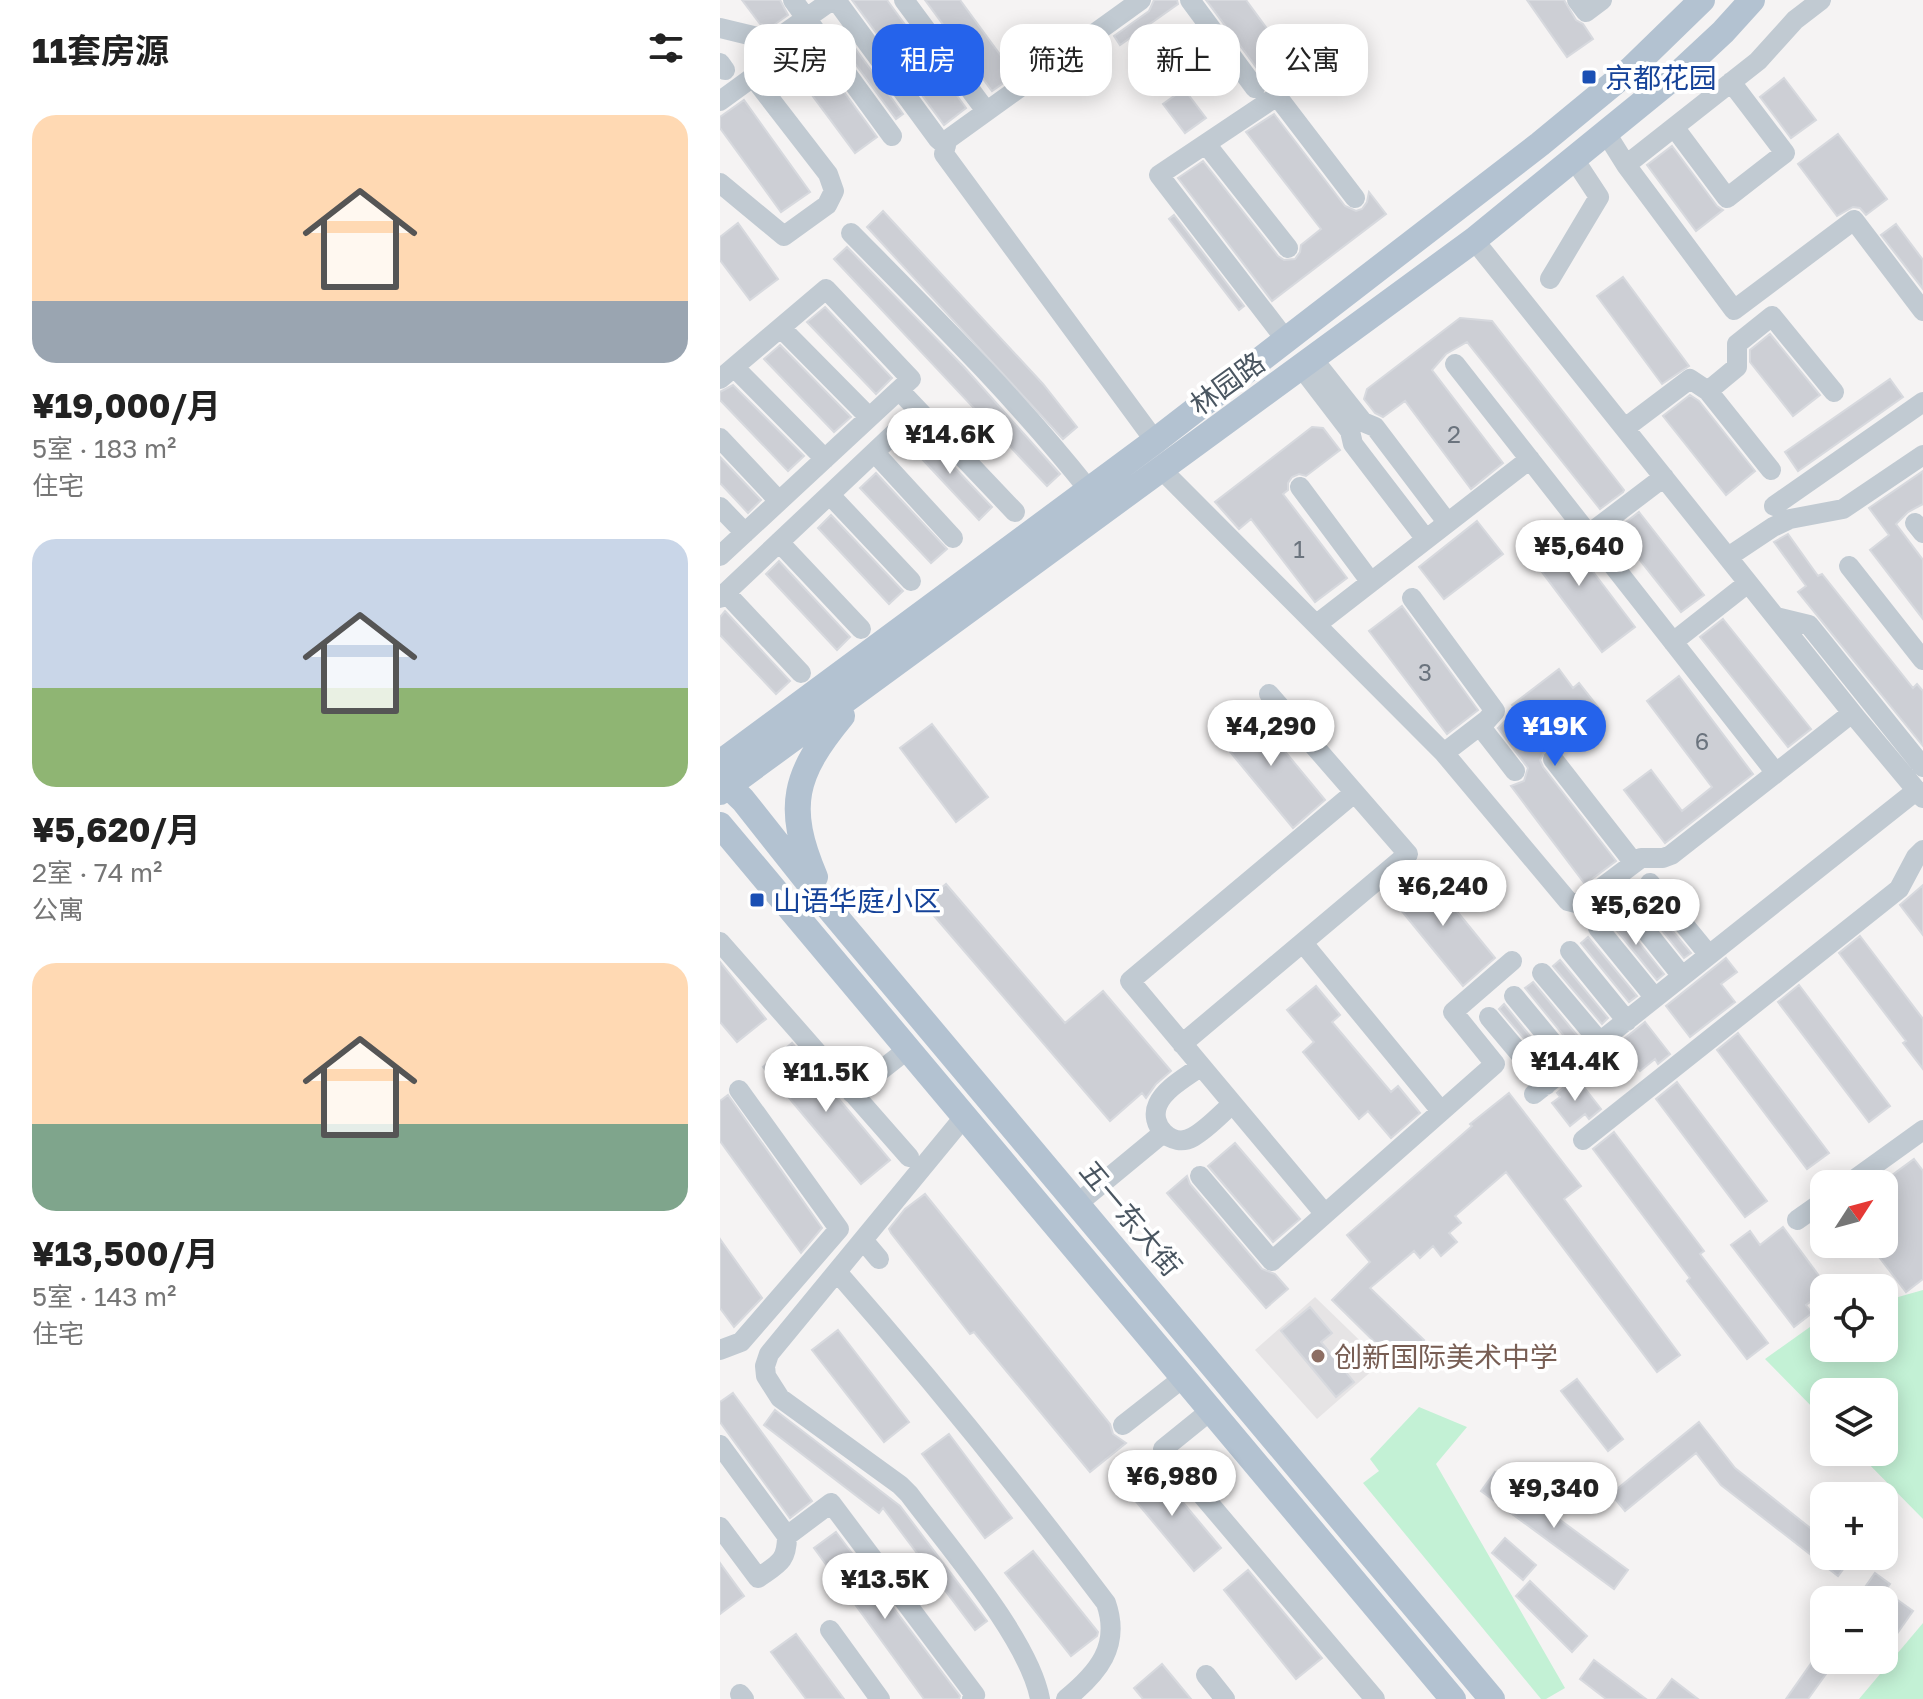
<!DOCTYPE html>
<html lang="zh">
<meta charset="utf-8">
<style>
:root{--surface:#fff;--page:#f2f2f2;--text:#222;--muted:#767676;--accent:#2563eb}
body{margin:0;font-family:"Golos Text","Noto Sans SC",sans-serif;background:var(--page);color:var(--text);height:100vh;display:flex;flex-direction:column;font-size:30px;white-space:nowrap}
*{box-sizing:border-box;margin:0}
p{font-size:26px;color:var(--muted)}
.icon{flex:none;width:44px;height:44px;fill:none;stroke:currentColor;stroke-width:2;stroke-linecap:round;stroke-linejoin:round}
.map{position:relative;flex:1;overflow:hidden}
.side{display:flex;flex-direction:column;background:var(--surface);width:720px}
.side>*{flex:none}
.guide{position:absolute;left:24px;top:24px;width:760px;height:72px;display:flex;gap:16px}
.needle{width:52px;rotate:54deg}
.controls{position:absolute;left:1090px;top:1170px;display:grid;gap:16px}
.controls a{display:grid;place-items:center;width:88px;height:88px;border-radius:16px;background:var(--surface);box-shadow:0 4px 20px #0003;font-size:40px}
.price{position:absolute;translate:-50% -68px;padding:0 18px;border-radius:28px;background:#fff;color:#222;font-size:26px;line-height:52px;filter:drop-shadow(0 2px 4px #0008)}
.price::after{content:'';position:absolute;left:50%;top:48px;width:24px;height:18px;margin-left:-12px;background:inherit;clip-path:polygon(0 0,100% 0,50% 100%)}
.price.on{background:var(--accent);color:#fff}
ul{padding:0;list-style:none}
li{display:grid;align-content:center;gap:16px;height:424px;padding:0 32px}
li span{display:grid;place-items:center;height:248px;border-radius:24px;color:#555}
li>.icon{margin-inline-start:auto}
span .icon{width:144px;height:144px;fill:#fffc;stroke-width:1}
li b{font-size:34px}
h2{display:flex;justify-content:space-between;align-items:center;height:96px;padding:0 32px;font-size:34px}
.tag{padding:0 28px;border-radius:24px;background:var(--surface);box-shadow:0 4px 20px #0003;font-size:28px;line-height:72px}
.tag.on{background:var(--accent);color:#fff}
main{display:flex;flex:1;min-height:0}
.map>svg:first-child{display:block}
.education{fill:#e6e4e5}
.green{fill:#c3f1d5}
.building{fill:#cdcfd5;stroke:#d7d9de;stroke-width:2}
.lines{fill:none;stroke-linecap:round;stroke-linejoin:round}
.minor{stroke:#c1cad2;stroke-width:20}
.major{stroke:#b3c2d1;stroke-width:26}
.transit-dot{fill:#1a4fb4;stroke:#fff;stroke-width:3}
.education-dot{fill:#8d6e63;stroke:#fff;stroke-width:3}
.labels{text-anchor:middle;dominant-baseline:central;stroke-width:8;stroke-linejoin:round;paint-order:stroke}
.number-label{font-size:24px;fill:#6b747e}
.transit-label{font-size:28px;fill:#164399;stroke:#fff;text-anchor:start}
.street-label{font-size:28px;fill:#4a5661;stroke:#fff}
.education-label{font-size:28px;fill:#785e54;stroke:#fff;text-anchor:start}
</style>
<main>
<section class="side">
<h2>11套房源<svg class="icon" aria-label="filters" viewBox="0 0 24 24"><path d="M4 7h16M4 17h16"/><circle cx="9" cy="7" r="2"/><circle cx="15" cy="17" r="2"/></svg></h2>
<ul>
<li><span style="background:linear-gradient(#ffd9b3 75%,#9aa5b1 0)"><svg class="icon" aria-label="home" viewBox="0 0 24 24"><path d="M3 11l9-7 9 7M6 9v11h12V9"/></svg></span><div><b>¥19,000/月</b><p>5室 · 183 m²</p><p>住宅</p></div></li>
<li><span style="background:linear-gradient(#c9d6e8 60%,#8fb573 0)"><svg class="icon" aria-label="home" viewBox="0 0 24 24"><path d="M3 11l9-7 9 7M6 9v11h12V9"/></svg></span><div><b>¥5,620/月</b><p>2室 · 74 m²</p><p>公寓</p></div></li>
<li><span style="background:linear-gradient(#ffd9b3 65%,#7fa58c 0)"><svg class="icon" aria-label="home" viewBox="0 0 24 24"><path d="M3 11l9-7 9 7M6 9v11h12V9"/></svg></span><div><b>¥13,500/月</b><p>5室 · 143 m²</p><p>住宅</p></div></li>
</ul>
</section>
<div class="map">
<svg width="1203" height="1699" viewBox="0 0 1203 1699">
<rect width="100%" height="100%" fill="#f5f3f3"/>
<path class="education" d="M595,1297l67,65 -65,57 -62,-69z"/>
<path class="green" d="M1203,1290v229l-66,-67h27v-60h-60v27l-59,-60 59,-42v31h60v-47z
M699,1407l48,20 -31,37 129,224 -19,11h-5l-178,-216 16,-12 -9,-12z
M1203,1623v76h-64z"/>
<path class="building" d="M22,0h38l8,15 -17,12 -11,-3z
M132,0h35l79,108 -22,17z
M205,0h35l55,75 -23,16z
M434,0h23l1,4 -58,41 -6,-9 35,-25z
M486,0h40l44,60 -25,19z
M807,0h37l12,20 7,4 10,15 -26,18z
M83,36l74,101 -22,16 -75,-101z
M127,37l56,77 -7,5 -56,-76z
M1064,78l32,42 -25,18 -31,-41z
M464,89l22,29 -21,15 -22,-29z
M24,100l66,92 -29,20 -61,-84v-11z
M554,114l71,92 11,5 6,-2 5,-7 2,-10 17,22 -114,87 -94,-123 25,-17 75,95 6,4 11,-1 5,-7 1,-7 20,-16 -75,-97z
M1118,134l49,65 -21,16 -6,-7 -7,-1 -16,9 -39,-52z
M952,146l45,60 6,4 -27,21 -49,-66z
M163,211l160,173 34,43 -14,12 -196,-212z
M454,215l70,91 -5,4 -70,-91z
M18,223l40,56 -28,21 -30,-40v-23z
M1176,224l27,36v29l-42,-54z
M127,247l117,120 87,97 9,10 -13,12 -213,-227z
M903,277l66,89 -27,18 -65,-88z
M105,307l67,71 -16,16 -69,-72z
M740,318l32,3 132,169 -1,2 -23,17 -133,-167 -21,12 -14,16 71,93 -32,26 -66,-88 -22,16 -8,-4 -11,-14 3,-10z
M1050,334l50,61 -27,21 -43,-54v-12z
M60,345l71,72 -17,15 -70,-73z
M1170,379l13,18 -105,74 -13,-19z
M13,385l71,71 -16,15 -68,-71v-8z
M970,395l9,6 56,70 -29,24 -63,-79z
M592,427l11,1 17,22 -34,26 -7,-2 -7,3 -4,6v7l-5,4 64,84 -32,24 -64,-83 -12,10 -24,-27z
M201,432l71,75 -13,13 -71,-76z
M0,457l41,43 -13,13 -28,-30z
M1203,471v33l-15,8 -12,12 27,36v59l-53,-69 19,-15 -20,-27z
M156,473l71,76 -16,14 -71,-75z
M919,512l65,83 -23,17 -65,-82z
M111,515l72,76 -14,13 -71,-76z
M757,521l26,33 -59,45 -25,-32z
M836,523l79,104 -33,25 -78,-104z
M1068,534l30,42 4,-2 91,114 4,-4 6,7v55l-125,-154 8,-6 -32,-44z
M59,561l71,76 -13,13 -71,-76z
M682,606l76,104 -31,24 -78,-103z
M5,611l65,70 -14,13 -56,-59v-18z
M1003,619l88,110 -23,18 -88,-110z
M839,669l14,19 6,-5 23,29 -46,35 -10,1 -6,12 3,7 73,94 -31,23 -74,-98 13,-5 4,-13 -30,-40 18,-18 -4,-5z
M959,676l74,98 -88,69 -41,-53 27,-20 31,41 30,-24 -65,-86z
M530,709l75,91 -32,28 -76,-92z
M212,724l56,73 -32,25 -56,-74z
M704,871l71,87 -32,28 -72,-88z
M226,884l119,139 38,-32 68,80 -15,13 -10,14 -4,-5 -32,28 -187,-218z
M1203,885v50l-23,-30z
M922,894l49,59 -7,5 -47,-59z
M897,915l47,59 -7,6 -48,-59z
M1140,936l63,83v50l-20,-26 3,-2 -67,-88z
M868,937l49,59 -8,6 -48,-59z
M1006,958l11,14 -16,12 14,18 -45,35 -24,-31z
M840,960l48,58 -6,6 -49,-58z
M0,962l46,57 -29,23 -17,-20z
M813,982l48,58 -8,7 -48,-59z
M1079,985l91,121 -21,16 -91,-120z
M596,986l24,29 -8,7 59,70 7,-6 22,27 -29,25 -23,-27 -9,8 -56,-67 11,-10 -27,-32z
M784,1004l48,59 -4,4 -49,-58z
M925,1022l25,32 -12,10 -3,-5 -15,12 -21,-28z
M1018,1033l91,120 -22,16 -90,-119z
M72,1043l98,117 -29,24 -98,-117z
M856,1077l25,32 -12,10 -4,-5 -15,12 -18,-23 8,-6 -3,-4z
M957,1082l90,119 -22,16 -89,-118z
M789,1093l72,93 -17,13 116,156 -23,17 -151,-200 -51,44 6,7 -12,10 8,9 -16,14 -8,-10 -13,12 -6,-7 -44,37 54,52 -25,26 -67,-66 38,-38 -23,-27 125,-109 -2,-2z
M8,1095l94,133 -21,25 -81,-112v-40z
M894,1132l90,119 -4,3 68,89 -21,16 -60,-78 3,-3 -97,-129z
M515,1143l65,76 -27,23 -65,-76z
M1194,1159l9,12v108l-17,13 -37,-48h15v-63z
M467,1176l3,8 72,85 13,5 13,15 -22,19 -99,-115z
M205,1194l185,230 3,10 13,9 -36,29 -116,-140 -4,2 -79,-101 -2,-4 16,-20z
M1063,1227l45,61h-4v4l-18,13 6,8 -18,14 -63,-82 19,-14 10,14z
M0,1239l42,59 -28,29 -14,-19z
M590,1307l22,26 -11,9 33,40 -18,15 -55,-66z
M118,1330l71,92 -25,20 -72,-92z
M857,1379l46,60 -15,12 -47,-60z
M13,1393l79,108 -22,17 -70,-96v-20z
M55,1410l125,96 87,115 -12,9 -92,-122 -4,5 -115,-88z
M979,1422l36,46 89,71v17h29l-15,20 -117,-91 -25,-32 -71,58 -14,-17z
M229,1434l63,84 -27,20 -63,-84z
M431,1464l70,84 -27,23 -70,-84z
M775,1472l133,98 -14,19 -133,-98z
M116,1532l124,164 -1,3h-35l-110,-151z
M785,1538l31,27 -13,15 -31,-27z
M313,1551l65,81 -1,4 -26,20 -66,-83z
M0,1563l24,33 -24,18z
M528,1570l74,88 -26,21 -72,-89z
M1155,1573l15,11 -5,7 28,20 -29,41v-52h-28z
M810,1581l57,55 -15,16 -56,-56z
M76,1634l48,65h-38l-35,-47z
M1104,1645v15h12l-28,39h-22z
M874,1660l52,39h-40l-26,-20z
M442,1664l29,35h-48l-9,-11z
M952,1679l26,20h-41z"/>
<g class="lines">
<path class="minor" d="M73,0l99,136
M116,0l102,139 8,7
M184,0l82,111
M421,0l-194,140 -3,14 211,287
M470,0l65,88
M857,0l9,12 16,-12
M0,28l54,13 58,-41
M0,63l5,7
M0,101l33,-24 75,97 6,17 -7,14 -43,31 -64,-53
M886,133l20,32 132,-104 37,-41 26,-20
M960,135l47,63 58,-45 -54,-71
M486,144l82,104
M906,165l108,145 120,-90 69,91
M131,233c82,83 165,165 238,257
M754,240l383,479 66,79
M830,279l49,-82 -25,-38
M61,328l88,89
M566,340l-127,-165 118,-79 78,102
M593,359l50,63 12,5 72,95
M14,367l91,92
M581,367l49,64 3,13 72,94
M0,379l106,-90 85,90 -12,11
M905,428l65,-49 18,12
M0,438l59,63
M155,453l78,85
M442,470l282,283 124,148 12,3 61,-46h22l8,-3 105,-82 -321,-409
M1051,470l-63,-79 29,-24v-23l35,-28 62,76
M580,487l70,94
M110,495l81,86
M1054,506l149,-104
M0,507l25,26
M1195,523l8,10
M869,534l75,-57
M59,542l82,87
M0,556l179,-166 116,122
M1008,557l45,-30 17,-8 53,-10 80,-54
M1129,566l74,94
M6,593l75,80
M0,598l198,-187
M692,598l83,113 -8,9 -43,33
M1056,617l33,8 114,142
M597,624l213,-165
M953,642l75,-59
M760,726l35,45
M833,759l81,104
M1056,773l76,-60
M634,793l-224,188 195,233 170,-150 -42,-52 59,-51
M930,883l59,72
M906,906l56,70
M878,928l57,70
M0,942l189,215
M583,943l138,168
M850,951l57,70
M822,973l58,69
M794,996l57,69
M769,1017l57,68
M462,1044l226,-190 -139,-160
M481,1066c-13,10 -36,22 -43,38 -10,21 14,45 35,33 14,-8 27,-22 39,-33
M132,1093l56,-44
M814,1094l383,-304
M244,1117l-195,237 -4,12 1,10 14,22 120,87 9,9c38,51 120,145 131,205
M863,1140l316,-251 17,-32 7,-7
M480,1176l72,85 53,-47
M1128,1184l75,-54
M357,1204l86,-71
M1077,1220l27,-19
M143,1240l16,19
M117,1272c94,107 183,217 269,331 15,43 -8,70 -40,96
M0,1350l21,-8 98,-113 -100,-139
M490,1411l-47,38 212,250
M403,1425l60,-47
M0,1445l67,91 44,-33 144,192 -3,4
M0,1527l38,51c20,-14 29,-16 29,-42
M110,1630l50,69
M486,1675l19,24
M20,1694l4,5"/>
<path class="major" d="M0,763l435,-322 385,-297 91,-75 71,-69
M0,778l23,22 84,106 665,793
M0,792l754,-552 205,-167 44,-41 29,-32
M0,825l733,874
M95,877c-30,-70 -21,-103 27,-161"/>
</g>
<g class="transit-dot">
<rect x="861" y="69" width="16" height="16" rx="4"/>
<rect x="29" y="892" width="16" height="16" rx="4"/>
</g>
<circle class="education-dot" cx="598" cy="1356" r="8"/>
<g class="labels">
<g class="number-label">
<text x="734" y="433">2</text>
<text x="579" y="548">1</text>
<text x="705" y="671">3</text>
<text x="982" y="740">6</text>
</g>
<g class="transit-label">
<text x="885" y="77">京都花园</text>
<text x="53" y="900">山语华庭小区</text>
</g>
<g class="street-label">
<text transform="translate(507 383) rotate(-36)">林园路</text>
<text transform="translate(411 1218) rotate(50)">五一东大街</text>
</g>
<g class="education-label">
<text x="614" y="1356">创新国际美术中学</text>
</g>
</g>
</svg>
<div class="controls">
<a><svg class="needle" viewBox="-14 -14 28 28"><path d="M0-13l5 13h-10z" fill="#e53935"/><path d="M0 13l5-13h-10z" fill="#767676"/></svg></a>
<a><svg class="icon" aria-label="locate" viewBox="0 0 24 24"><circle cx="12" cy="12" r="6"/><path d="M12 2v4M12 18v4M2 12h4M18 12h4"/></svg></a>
<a><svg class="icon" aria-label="layers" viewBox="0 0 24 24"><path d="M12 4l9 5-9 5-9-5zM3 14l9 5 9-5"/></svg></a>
<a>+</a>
<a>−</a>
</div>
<b class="price" style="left:230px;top:476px">¥14.6K</b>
<b class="price" style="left:859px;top:588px">¥5,640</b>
<b class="price" style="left:551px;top:768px">¥4,290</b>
<b class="price on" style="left:835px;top:768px">¥19K</b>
<b class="price" style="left:723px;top:928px">¥6,240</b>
<b class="price" style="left:916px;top:947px">¥5,620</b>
<b class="price" style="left:855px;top:1103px">¥14.4K</b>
<b class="price" style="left:106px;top:1114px">¥11.5K</b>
<b class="price" style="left:452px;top:1518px">¥6,980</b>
<b class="price" style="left:834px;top:1530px">¥9,340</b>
<b class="price" style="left:165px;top:1621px">¥13.5K</b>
<div class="guide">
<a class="tag">买房</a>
<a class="tag on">租房</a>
<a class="tag">筛选</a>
<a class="tag">新上</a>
<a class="tag">公寓</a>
</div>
</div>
</main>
